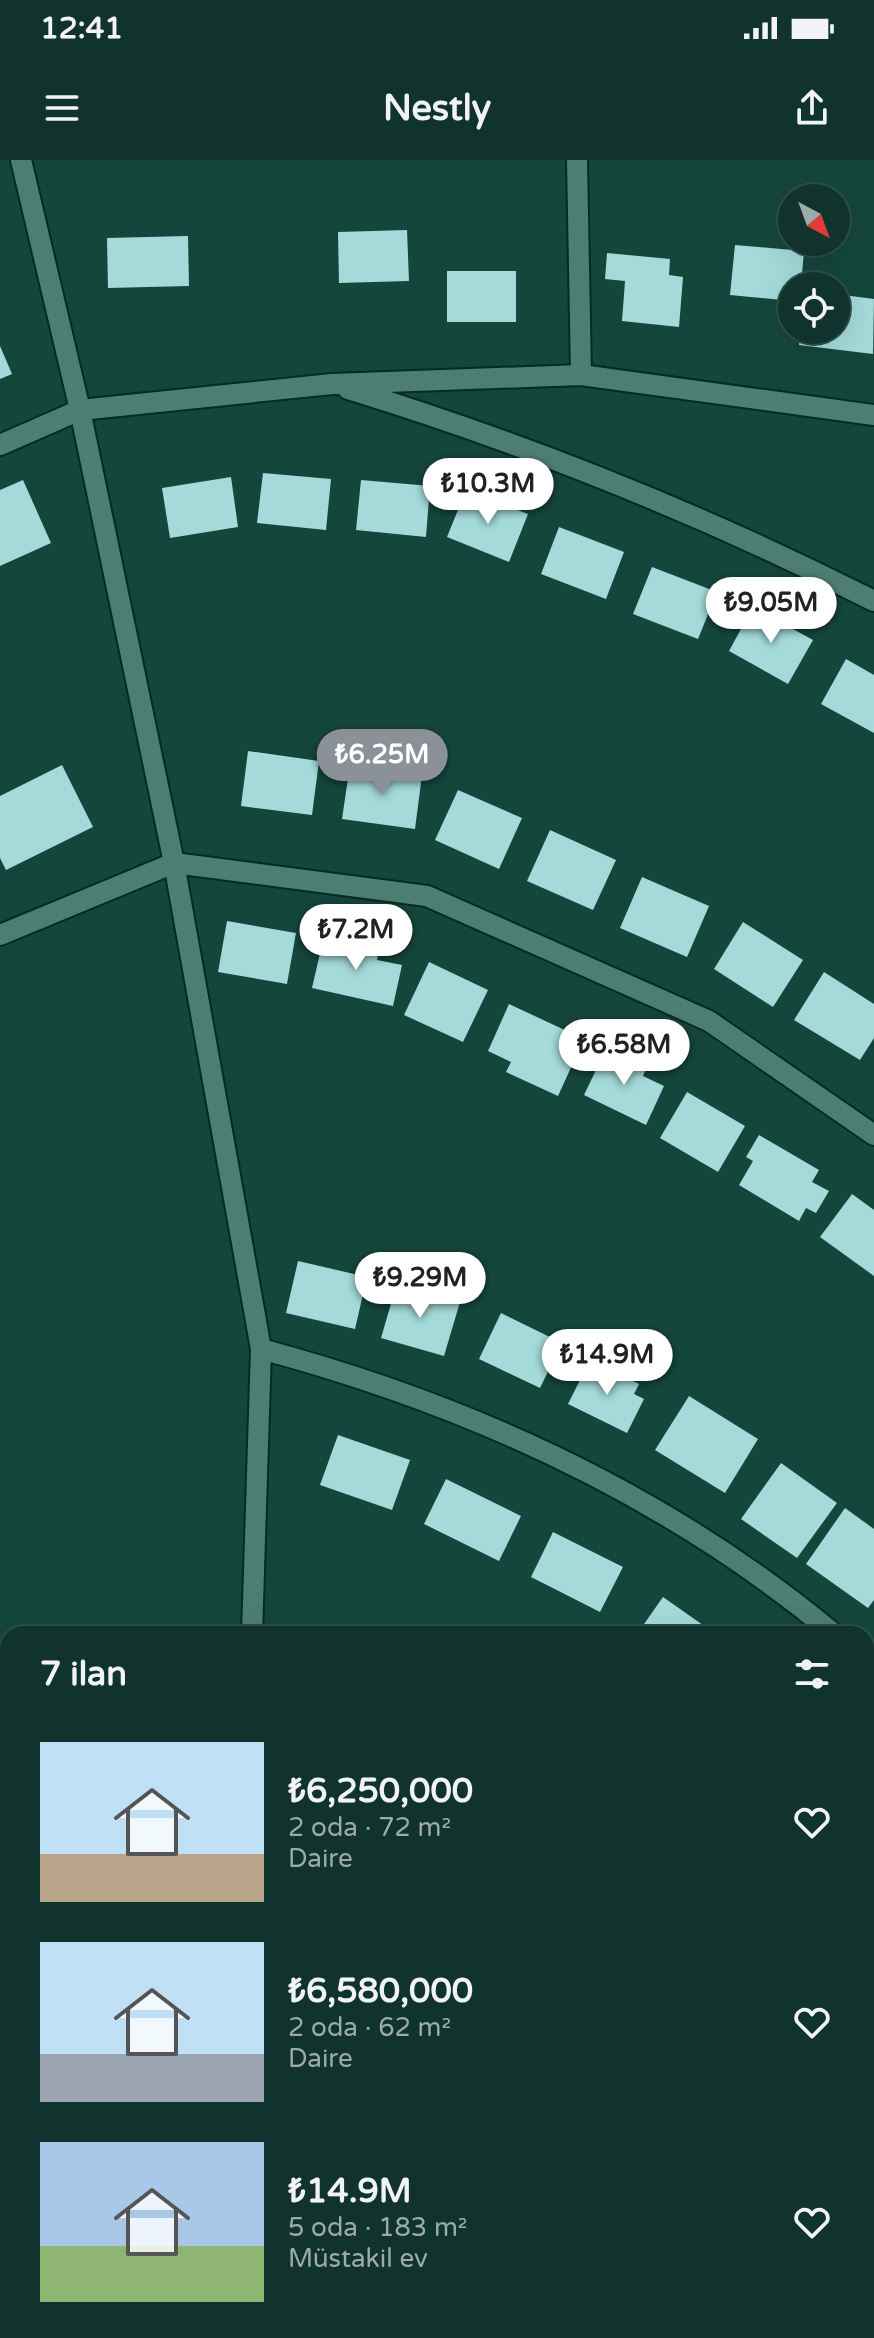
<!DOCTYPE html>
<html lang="tr">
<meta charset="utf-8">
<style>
:root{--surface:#10342d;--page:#1e3f39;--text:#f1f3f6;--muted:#9caaaa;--line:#304f49;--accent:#8c9099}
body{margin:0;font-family:"Varela Round",sans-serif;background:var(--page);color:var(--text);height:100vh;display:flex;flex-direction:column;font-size:30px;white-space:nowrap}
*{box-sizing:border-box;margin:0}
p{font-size:26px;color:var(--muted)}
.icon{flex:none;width:44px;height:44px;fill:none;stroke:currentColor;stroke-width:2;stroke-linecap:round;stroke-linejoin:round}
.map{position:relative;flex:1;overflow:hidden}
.sheet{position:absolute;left:0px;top:1466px;width:874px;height:712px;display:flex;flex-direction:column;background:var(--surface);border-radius:24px 24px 0 0;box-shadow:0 8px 32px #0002,0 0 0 2px var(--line)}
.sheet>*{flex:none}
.needle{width:52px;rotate:139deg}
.buttons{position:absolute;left:778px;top:24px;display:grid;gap:16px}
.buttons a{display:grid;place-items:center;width:72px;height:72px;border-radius:50%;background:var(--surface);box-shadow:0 8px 32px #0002,0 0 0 2px var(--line);font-size:40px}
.price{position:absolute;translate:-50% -68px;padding:0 18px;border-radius:28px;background:#fff;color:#222;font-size:26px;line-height:52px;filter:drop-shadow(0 2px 4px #0008)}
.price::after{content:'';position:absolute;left:50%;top:48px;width:24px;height:18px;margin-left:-12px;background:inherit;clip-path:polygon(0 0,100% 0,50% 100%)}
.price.on{background:var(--accent);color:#fff}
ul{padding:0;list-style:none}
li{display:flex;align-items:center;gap:24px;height:200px;padding:0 40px}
li span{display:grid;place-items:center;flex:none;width:224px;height:160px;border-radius:0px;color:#555}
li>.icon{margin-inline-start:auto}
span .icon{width:96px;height:96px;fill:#fffc;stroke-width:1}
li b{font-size:34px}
h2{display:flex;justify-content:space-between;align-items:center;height:96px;padding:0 40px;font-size:34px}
.status{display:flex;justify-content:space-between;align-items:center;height:56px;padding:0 40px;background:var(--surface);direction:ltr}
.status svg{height:22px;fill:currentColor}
header{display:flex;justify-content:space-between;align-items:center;height:104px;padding:0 40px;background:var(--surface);font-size:36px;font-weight:700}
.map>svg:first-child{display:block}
.building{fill:#a4dada}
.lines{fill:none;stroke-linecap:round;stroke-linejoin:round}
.minor-casing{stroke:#052b23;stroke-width:24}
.path{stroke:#7ca097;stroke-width:5;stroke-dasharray:4 6;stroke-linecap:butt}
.minor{stroke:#4e7e72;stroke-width:20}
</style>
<div class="status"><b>12:41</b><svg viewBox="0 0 49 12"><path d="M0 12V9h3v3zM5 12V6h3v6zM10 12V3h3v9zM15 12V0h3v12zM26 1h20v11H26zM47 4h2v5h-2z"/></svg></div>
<header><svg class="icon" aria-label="menu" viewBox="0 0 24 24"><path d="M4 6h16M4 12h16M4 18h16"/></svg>Nestly<svg class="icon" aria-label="share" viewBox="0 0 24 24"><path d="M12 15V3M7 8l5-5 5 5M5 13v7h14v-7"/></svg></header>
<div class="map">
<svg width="874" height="2178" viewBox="0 0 874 2178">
<rect width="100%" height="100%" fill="#15463c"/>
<path class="building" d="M407,70l2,51 -70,2 -1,-51z
M188,76l1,50 -81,2 -1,-50z
M735,85l69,6 -3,35h-9v15l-62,-6z
M607,93l63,6 -1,16 14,2 -4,50 -57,-6 3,-40 -20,-2z
M447,111h69v51h-69z
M836,134l38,5 -1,55 -74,-9 2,-15h35z
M0,186l12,28 -12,5z
M263,313l68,6 -5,51 -69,-7z
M231,317l7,50 -68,11 -8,-50z
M23,320l28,63 -51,23v-76z
M361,320l69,6 -4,51 -70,-7z
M466,330l62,24 -19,48 -62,-25z
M559,367l65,25 -18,47 -65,-25z
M652,407l65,25 -19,47 -65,-25z
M753,447l60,33 -25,44 -59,-33z
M846,499l28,16v58l-53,-29z
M248,591l71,10 -7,54 -71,-9z
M62,605l31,62 -87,43 -6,-12v-62z
M350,605l72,10 -7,54 -73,-10z
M458,630l64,28 -23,51 -64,-29z
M550,670l66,30 -23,50 -66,-29z
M642,717l67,29 -22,51 -67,-29z
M227,761l69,12 -9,51 -69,-12z
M743,762l60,38 -30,47 -59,-38z
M324,776l55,11 -2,13 25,5 -9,41 -81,-18z
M429,802l59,28 -25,52 -59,-27z
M824,812l50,32v34l-14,22 -66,-40z
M509,844l75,35 -26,57 -52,-24 5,-10 -23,-11z
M607,887l40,19 -4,10 21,10 -18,39 -62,-30z
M687,932l58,34 -27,46 -58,-34z
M759,975l60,35 -7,12 17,9 -13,22 -10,-5 -7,13 -60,-36 14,-24 -7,-4z
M852,1034l22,16v66l-54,-39z
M298,1101l69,16 -12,52 -69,-16z
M397,1123l63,19 -16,54 -63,-18z
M501,1153l61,30 -22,45 -61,-29z
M590,1200l49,24 -5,10 10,5 -17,34 -59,-29z
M689,1236l69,43 -33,54 -70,-43z
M338,1275l72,25 -18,50 -72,-25z
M781,1303l56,40 -40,55 -56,-39z
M446,1319l75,37 -22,45 -75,-37z
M845,1348l29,21v71l-6,8 -62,-44z
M553,1372l70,35 -23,45 -69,-35z
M663,1437l47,33 -3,4h-70z
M874,1612v42l-8,-6v-24z
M0,1873l8,5v91l-8,-5z"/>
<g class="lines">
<g class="minor-casing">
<path id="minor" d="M21,0l59,250 94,453 87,486 -9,285
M577,0l4,215
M348,229c182,56 356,126 526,212
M0,285l80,-35 252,-26 249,-9 293,40
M0,775l174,-72 253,33 282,125 165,114
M261,1189c209,56 406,146 573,285
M866,1500l8,7
M866,2028l8,3"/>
</g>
<path class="path" d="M397,2178v-8"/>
<use href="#minor" class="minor"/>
</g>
</svg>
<div class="buttons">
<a><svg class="needle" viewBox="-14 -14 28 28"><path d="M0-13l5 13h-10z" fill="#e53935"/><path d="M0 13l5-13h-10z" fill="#9caaaa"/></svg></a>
<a><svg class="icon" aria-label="locate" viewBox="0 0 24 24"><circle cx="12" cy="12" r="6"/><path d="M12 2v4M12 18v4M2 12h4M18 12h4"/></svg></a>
</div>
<b class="price" style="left:488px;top:366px">₺10.3M</b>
<b class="price" style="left:771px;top:485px">₺9.05M</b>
<b class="price on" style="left:382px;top:637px">₺6.25M</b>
<b class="price" style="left:356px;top:812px">₺7.2M</b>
<b class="price" style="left:624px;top:927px">₺6.58M</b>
<b class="price" style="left:420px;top:1160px">₺9.29M</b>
<b class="price" style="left:607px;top:1237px">₺14.9M</b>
<section class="sheet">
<h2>7 ilan<svg class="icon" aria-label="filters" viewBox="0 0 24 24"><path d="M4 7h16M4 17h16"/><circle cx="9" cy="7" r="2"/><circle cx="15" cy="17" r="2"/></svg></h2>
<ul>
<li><span style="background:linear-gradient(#bfe0f5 70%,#b9a48a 0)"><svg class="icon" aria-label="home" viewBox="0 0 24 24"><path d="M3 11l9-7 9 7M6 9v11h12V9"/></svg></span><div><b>₺6,250,000</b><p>2 oda · 72 m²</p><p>Daire</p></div><svg class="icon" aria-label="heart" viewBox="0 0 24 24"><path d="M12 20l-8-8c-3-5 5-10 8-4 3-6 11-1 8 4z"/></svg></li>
<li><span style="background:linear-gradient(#bfe0f5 70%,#9aa5b1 0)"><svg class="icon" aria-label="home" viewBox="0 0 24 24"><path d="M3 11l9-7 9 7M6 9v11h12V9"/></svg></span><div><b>₺6,580,000</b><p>2 oda · 62 m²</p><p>Daire</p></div><svg class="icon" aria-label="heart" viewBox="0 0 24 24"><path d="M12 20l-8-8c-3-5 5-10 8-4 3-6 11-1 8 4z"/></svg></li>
<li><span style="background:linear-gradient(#a9c7e8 65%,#8fb573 0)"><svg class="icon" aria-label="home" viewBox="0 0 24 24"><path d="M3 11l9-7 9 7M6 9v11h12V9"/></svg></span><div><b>₺14.9M</b><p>5 oda · 183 m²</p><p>Müstakil ev</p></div><svg class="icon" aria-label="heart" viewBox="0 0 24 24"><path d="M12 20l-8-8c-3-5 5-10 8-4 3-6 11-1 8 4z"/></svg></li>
</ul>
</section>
</div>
